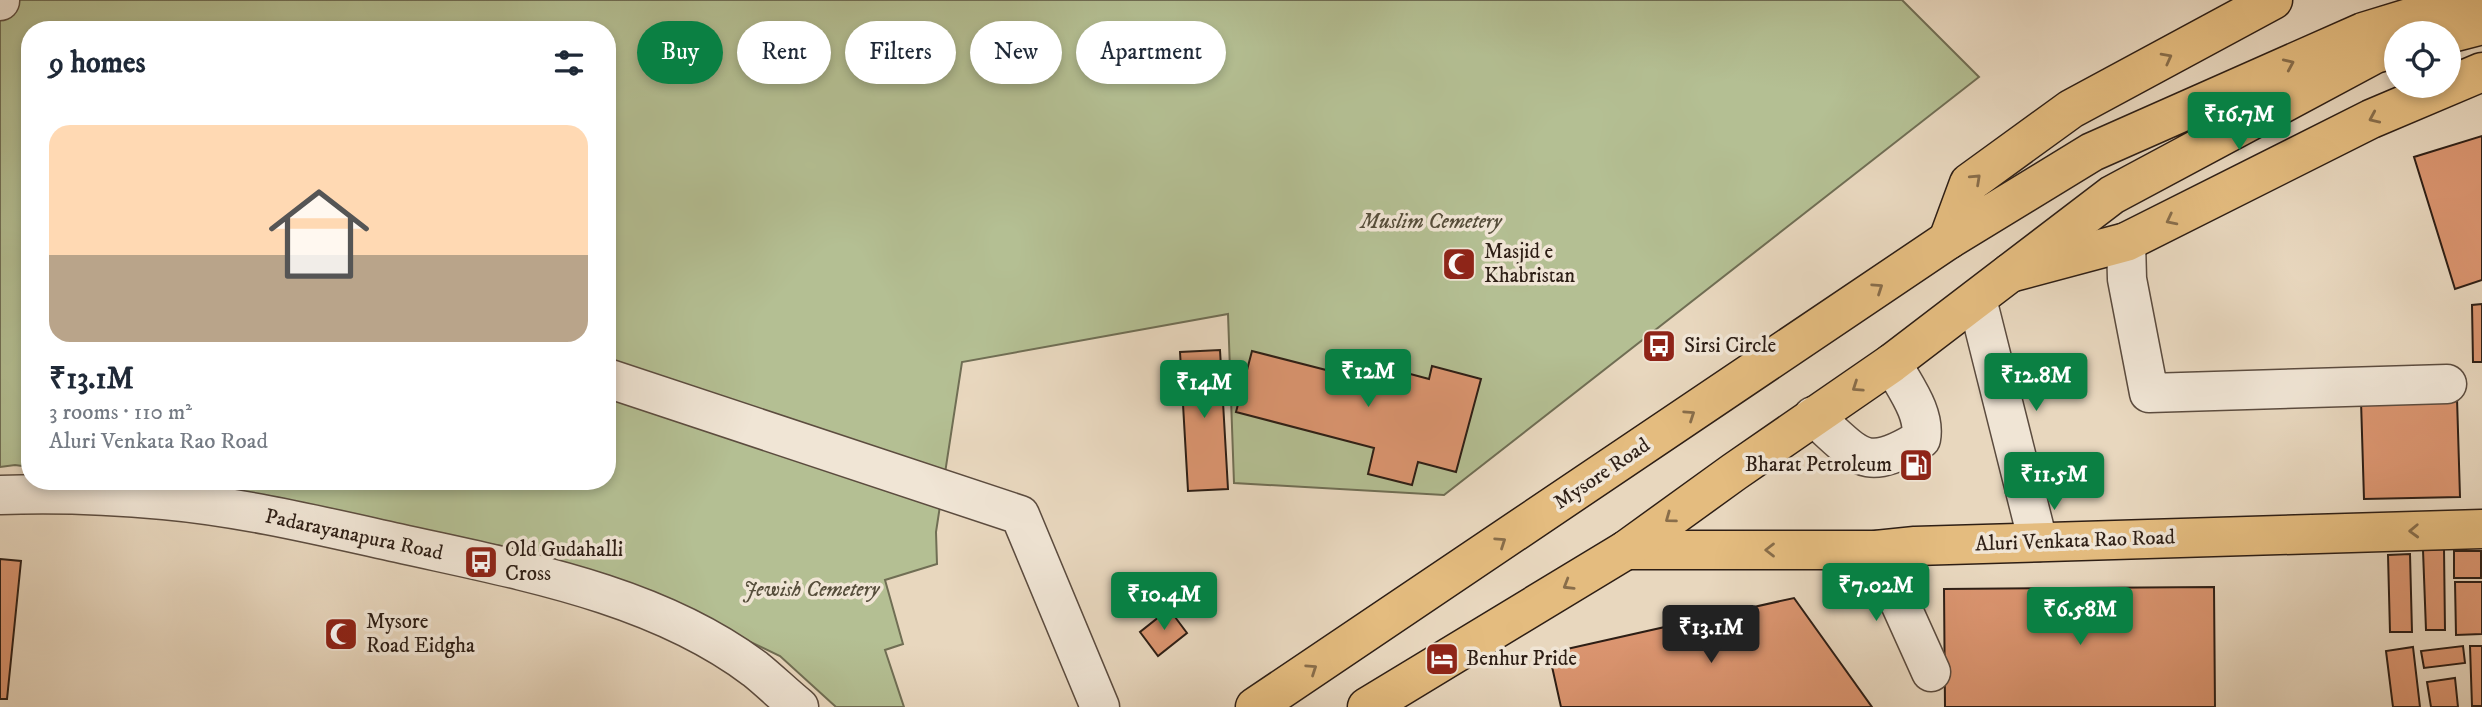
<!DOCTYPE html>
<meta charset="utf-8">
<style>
:root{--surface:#fff;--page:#f2f2f3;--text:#1f2937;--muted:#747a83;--line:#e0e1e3;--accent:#0b8043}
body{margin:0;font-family:"IM FELL DW Pica",serif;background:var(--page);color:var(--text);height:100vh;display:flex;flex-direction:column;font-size:26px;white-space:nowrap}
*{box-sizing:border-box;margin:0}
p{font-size:23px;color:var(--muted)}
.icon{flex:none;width:38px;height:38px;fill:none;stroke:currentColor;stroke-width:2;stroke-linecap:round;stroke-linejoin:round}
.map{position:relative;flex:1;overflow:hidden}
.drawer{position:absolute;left:21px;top:21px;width:595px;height:469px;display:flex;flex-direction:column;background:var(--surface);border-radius:28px;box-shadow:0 4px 10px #0003}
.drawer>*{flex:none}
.top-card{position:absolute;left:637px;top:21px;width:665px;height:63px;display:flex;gap:14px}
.tools{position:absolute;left:2384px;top:21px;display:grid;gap:14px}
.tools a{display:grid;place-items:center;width:77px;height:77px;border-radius:50%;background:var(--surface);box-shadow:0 4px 10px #0003;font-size:35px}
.price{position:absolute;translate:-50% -60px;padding:0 16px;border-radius:7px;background:var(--accent);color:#fff;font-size:23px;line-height:46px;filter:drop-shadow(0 2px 4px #0008)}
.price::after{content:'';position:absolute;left:50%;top:42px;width:21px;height:16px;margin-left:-10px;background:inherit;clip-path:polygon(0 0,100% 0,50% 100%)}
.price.on{background:#222;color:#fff}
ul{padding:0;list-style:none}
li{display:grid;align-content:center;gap:14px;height:371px;padding:0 28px}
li+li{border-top:2px solid var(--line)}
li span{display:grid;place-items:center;height:217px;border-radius:21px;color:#555}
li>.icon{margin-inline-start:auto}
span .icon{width:126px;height:126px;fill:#fffc;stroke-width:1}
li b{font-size:30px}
h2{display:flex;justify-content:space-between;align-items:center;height:84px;padding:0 28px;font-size:30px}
.chip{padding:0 24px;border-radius:32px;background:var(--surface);box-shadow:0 4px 10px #0003;font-size:24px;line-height:63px}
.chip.on{background:var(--accent);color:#fff}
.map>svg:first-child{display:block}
.green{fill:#b4bf93;stroke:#706e54;stroke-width:2}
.building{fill:#db9570;stroke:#2d1e15;stroke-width:2}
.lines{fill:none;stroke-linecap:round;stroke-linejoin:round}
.minor-casing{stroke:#5c4c3f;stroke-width:41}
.major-casing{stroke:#2d1e15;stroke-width:41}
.highway-casing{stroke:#2d1e15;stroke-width:41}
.minor{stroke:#f0e5d5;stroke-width:38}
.major{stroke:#e4bc7f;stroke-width:38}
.highway{stroke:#e4bc7f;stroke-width:38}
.oneway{stroke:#886d4a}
.labels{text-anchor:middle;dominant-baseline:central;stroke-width:7;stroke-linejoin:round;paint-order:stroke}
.park-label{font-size:21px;font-style:italic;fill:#564e3b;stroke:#f0e5d5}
.poi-label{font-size:21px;fill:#2d1e15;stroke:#f0e5d5;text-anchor:start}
.street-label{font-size:21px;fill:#2d1e15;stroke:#f0e5d5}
</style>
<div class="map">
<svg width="2482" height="707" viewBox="0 0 2482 707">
<rect width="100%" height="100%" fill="#e8d7be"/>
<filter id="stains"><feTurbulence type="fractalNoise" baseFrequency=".00286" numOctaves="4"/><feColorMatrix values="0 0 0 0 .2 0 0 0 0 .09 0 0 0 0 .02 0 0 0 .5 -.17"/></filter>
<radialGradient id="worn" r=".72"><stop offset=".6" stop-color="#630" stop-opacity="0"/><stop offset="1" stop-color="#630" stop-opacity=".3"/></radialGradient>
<path class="green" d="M0,0h1902l77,77 -535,418 -210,-12 -6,-169 -266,48 -26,170 1,32 -52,16 18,64 -18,6 19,57h-68l-56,-51 -150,-71 -129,-39 -386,-65h492v-451h-577v437l-15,-2 -15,2z"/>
<path class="building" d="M2482,136v144l-27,9 -41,-132z
M2482,304v58h-9l-1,-57z
M1220,350l8,139 -40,2 -8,-139z
M1252,351l82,21 5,-17 90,24 3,-13 49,13 -25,93 -38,-10 -6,23 -44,-11 6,-26 -138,-36z
M2457,398l3,99 -96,2 -3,-98z
M2444,549l1,81h-19l-3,-80z
M2454,551h27v27h-27z
M2410,554l2,78h-22l-2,-77z
M0,559l21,2 -14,138h-7z
M2455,582h27v52l-26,1z
M2214,587l1,120h-270l-1,-118z
M1794,598l78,109h-311l-12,-54z
M1169,609l18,24 -29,23 -18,-24z
M2463,646l2,17 -41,5 -3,-17z
M2470,646h12v60h-10z
M2413,647l7,60h-27l-7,-56z
M2455,678l3,29h-27l-4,-25z"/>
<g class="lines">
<g class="minor-casing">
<path id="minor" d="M0,1v-1
M2126,242l1,37 22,114 298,-9
M1977,299l61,243
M607,378l413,137 80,192
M1813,416c45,39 50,59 108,23 5,-26 -17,-53 -29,-76
M0,495c55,-2 110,0 164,5 78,7 157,26 234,43 120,27 256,50 357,126 15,12 29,26 44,38
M1876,550l55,122"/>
</g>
<g class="major-casing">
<path id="major" d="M1948,240l21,-57 102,-74 202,-109
M2010,273l116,-31 245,-123 111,-47
M1626,550h250l39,-4 567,-17"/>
</g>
<g class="highway-casing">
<path id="highway" d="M2448,34l34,-9
M1255,707l693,-467 144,-88 271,-120 105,-32
M1367,707l259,-157 108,-78 158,-109 220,-168 263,-141 21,-6"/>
</g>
<use href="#minor" class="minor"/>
<use href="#major" class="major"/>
<use href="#highway" class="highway"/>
</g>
<defs><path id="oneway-chevron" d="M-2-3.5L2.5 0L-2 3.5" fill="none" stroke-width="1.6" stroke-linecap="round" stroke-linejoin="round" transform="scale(1.75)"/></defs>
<g class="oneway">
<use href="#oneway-chevron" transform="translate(2167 58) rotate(-28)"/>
<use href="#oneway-chevron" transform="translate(2289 64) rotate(-24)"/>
<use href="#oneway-chevron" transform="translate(2374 118) rotate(156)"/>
<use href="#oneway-chevron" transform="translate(1976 179) rotate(-43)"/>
<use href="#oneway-chevron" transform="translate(2171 220) rotate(153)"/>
<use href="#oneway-chevron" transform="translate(1878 288) rotate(-34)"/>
<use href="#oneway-chevron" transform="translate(1857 387) rotate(146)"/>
<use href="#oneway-chevron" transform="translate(1690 415) rotate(-34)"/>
<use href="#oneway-chevron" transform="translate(1670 518) rotate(144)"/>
<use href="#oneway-chevron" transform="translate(2414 531) rotate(178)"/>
<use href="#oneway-chevron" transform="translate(1501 542) rotate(-34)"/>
<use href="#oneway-chevron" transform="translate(1770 550) rotate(180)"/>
<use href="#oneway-chevron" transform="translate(1568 585) rotate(149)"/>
<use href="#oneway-chevron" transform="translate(1312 669) rotate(-34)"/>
</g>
<defs>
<g id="mosque-square" transform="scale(1.75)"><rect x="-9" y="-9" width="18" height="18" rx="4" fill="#8f2418" stroke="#f0e5d5"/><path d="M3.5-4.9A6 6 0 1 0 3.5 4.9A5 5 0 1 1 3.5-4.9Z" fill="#fff"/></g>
<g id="bus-square" transform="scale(1.75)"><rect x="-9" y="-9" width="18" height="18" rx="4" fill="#8f2418" stroke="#f0e5d5"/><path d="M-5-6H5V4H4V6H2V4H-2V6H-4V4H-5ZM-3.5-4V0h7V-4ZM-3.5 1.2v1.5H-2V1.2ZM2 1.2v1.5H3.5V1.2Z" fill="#fff"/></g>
<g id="fuel-square" transform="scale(1.75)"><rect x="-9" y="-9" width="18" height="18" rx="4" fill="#8f2418" stroke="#f0e5d5"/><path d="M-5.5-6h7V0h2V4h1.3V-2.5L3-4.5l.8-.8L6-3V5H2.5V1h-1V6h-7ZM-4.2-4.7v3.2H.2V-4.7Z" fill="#fff"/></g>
<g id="hotel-square" transform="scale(1.75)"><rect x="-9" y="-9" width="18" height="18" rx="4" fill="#8f2418" stroke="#f0e5d5"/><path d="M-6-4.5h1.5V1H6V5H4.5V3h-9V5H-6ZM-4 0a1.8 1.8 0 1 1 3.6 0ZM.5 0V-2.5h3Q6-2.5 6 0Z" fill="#fff"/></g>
</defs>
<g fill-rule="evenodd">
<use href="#mosque-square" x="1459" y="264"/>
<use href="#bus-square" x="1659" y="346"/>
<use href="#fuel-square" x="1916" y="465"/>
<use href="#bus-square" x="481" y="562"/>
<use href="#mosque-square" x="341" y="634"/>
<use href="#hotel-square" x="1442" y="659"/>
</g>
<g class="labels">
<g class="park-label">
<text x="1431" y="222">Muslim Cemetery</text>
<text x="811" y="590">Jewish Cemetery</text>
</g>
<g class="poi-label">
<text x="1484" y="252">Masjid e<tspan x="1484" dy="24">Khabristan</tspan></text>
<text x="1684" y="346">Sirsi Circle</text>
<text x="1892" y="465" text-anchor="end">Bharat Petroleum</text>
<text x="505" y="550">Old Gudahalli<tspan x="505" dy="24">Cross</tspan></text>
<text x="366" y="622">Mysore<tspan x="366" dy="24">Road Eidgha</tspan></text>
<text x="1466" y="659">Benhur Pride</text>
</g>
<g class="street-label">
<text transform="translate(1602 474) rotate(-34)">Mysore Road</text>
<text transform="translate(354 535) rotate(12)">Padarayanapura Road</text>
<text transform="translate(2075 541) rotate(-2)">Aluri Venkata Rao Road</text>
</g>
</g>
<rect width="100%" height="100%" filter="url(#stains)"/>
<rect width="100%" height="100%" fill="url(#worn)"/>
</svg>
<div class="tools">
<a><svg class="icon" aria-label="locate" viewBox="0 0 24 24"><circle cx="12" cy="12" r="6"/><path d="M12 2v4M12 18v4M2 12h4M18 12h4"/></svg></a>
</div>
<b class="price" style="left:2239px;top:152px">₹16.7M</b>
<b class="price" style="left:1368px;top:409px">₹12M</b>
<b class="price" style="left:2036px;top:413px">₹12.8M</b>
<b class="price" style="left:1204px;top:420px">₹14M</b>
<b class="price" style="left:2054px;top:512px">₹11.5M</b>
<b class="price" style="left:1876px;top:623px">₹7.02M</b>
<b class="price" style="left:1164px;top:632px">₹10.4M</b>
<b class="price" style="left:2080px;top:647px">₹6.58M</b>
<b class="price on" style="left:1711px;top:665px">₹13.1M</b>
<div class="top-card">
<a class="chip on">Buy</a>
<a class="chip">Rent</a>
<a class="chip">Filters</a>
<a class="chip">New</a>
<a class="chip">Apartment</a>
</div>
<section class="drawer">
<h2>9 homes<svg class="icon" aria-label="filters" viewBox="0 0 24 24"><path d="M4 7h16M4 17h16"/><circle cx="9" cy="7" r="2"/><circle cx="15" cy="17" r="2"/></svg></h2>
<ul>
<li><span style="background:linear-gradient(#ffd9b3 60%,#b9a48a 0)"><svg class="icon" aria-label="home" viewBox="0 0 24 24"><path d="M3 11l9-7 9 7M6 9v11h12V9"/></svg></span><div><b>₹13.1M</b><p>3 rooms · 110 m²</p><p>Aluri Venkata Rao Road</p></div></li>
</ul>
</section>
</div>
